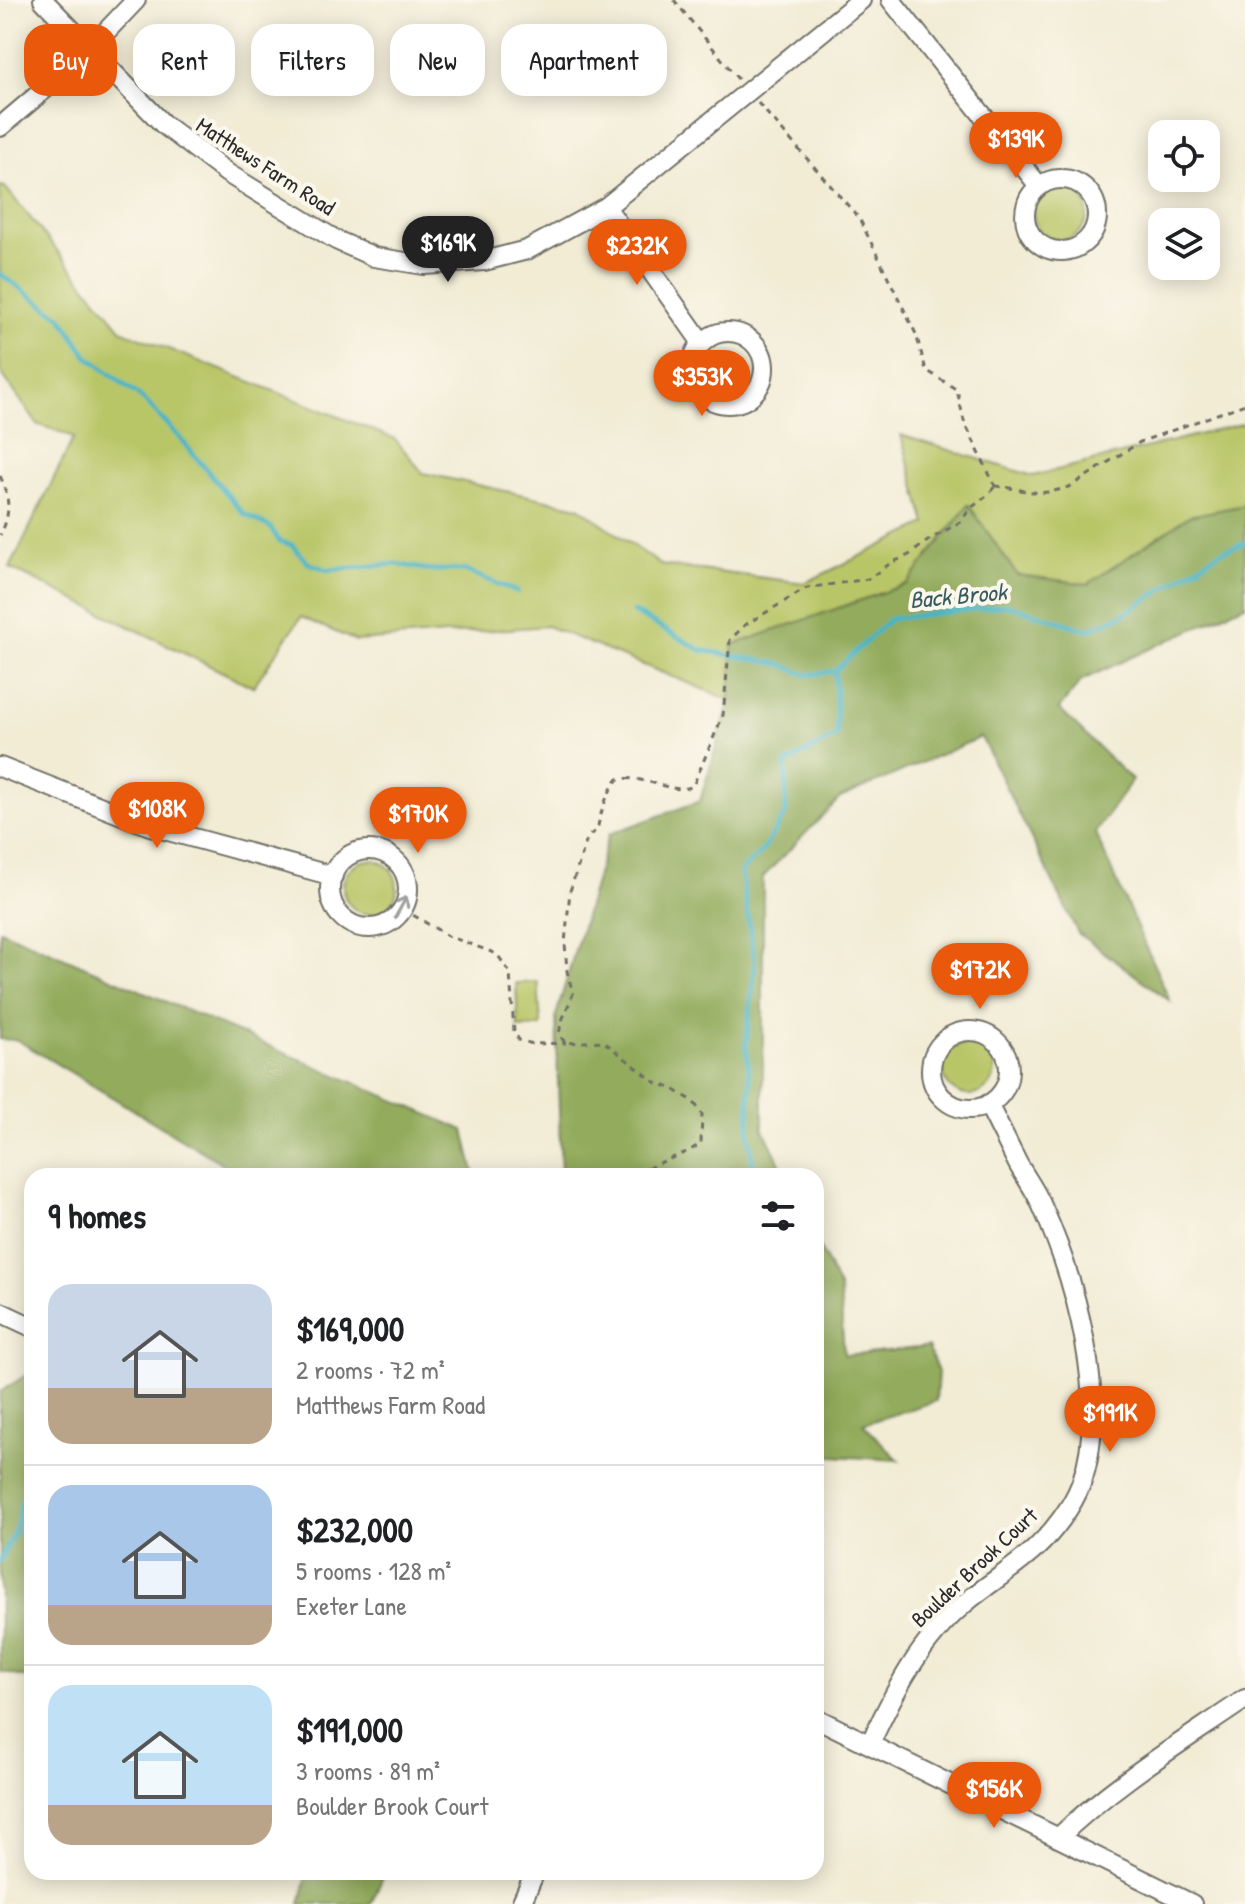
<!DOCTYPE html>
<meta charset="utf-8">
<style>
:root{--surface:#fff;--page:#f2f2f2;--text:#202124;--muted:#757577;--line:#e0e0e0;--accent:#ea580c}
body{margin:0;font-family:"Patrick Hand",sans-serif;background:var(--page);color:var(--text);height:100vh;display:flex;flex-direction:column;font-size:30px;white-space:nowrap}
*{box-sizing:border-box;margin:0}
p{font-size:26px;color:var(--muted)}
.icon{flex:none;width:44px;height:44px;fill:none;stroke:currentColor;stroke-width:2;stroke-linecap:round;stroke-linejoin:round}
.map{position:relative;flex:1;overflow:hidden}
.sheet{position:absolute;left:24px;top:1168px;width:800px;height:712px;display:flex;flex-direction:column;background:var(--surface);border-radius:24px;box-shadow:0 4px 20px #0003}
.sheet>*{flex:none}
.guide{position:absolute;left:24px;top:24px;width:800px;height:72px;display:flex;gap:16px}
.controls{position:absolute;left:1148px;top:120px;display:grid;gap:16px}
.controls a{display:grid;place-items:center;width:72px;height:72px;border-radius:16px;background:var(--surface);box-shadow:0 4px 20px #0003;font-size:40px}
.price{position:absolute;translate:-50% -68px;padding:0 18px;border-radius:28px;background:var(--accent);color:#fff;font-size:26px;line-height:52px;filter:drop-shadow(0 2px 4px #0008)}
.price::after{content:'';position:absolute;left:50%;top:48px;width:24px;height:18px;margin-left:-12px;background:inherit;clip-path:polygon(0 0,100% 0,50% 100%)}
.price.on{background:#222;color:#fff}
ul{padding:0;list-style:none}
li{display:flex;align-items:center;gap:24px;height:200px;padding:0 24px}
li+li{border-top:2px solid var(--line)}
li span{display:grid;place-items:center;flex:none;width:224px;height:160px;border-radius:24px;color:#555}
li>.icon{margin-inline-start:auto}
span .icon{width:96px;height:96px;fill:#fffc;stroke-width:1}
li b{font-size:34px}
h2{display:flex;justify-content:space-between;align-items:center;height:96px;padding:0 24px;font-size:34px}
.pill{padding:0 28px;border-radius:24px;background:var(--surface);box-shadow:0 4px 20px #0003;font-size:28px;line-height:72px}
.pill.on{background:var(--accent);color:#fff}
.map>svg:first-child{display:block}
.green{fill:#b9c668;stroke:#72784a;stroke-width:2}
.forest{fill:#92ab5c;stroke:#5e6b44;stroke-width:2}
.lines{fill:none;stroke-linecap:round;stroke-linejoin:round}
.stream{stroke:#47b4c3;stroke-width:5}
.minor-casing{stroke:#716f66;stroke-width:22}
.path{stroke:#716f66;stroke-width:3;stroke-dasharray:6 6;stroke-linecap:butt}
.minor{stroke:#fff;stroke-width:18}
.oneway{stroke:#a0a0a0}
.labels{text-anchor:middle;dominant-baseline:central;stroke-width:8;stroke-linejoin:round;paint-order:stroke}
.street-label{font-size:22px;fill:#2b2b2b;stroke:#fbf7ec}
.water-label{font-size:24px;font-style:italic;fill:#355b60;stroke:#fbf7ec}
</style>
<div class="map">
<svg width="1245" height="1904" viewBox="0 0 1245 1904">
<rect width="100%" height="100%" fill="#fbf7ec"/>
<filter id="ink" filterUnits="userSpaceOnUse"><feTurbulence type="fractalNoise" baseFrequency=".0125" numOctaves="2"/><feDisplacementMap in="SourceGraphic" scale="16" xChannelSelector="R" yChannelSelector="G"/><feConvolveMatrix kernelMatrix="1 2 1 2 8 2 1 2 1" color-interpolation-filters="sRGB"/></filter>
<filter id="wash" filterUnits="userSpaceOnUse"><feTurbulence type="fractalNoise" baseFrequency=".006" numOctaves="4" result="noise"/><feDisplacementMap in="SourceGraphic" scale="32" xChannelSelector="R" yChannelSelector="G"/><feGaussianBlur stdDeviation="1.8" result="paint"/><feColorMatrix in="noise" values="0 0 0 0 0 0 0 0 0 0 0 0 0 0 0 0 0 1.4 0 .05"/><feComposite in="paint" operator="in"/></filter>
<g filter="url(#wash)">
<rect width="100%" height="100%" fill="#f2ecd5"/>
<path class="green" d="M1033 213a27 27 0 1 1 54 0a27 27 0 1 1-54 0Z
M0,186l5,1 118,144 272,108 28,34 156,34 82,58 144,18 121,-59 -25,-89 132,41 212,-53v82l-56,11 -101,68 -71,-9 -49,-70 -61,79 -174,61 -3,55 -183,-74 -191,15 -55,-24 -48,70 -243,-119 64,-131 -37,-13 -37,-53z
M343 887a27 27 0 1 1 54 0a27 27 0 1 1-54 0Z
M538,982l3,44 -23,2 -2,-45z
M943 1069a26 26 0 1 1 52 0a26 26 0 1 1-52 0Z"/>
<path class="forest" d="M969,505l48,70 71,9 101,-68 56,-11v100l-163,75 -23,29 73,71 -37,53 75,168 -92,-68 -97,-196 -141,61 -77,79v251l23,48h-225l-5,-160 53,-182 91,-33 30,-101 3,-55 174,-61z
M0,930l464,200 11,46h-232l-226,-136 -17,-1z
M816,1240l24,50 4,65 84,-8 10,25 -2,29 -73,23 36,36 -83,-5z
M32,1371v308l-32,-7v-280z
M308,1872h77l-14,32h-71z"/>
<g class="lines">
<path class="stream" d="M0,274l61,43 26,39 56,43 35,37 66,78 26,13 9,14 13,4 16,18 20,7 68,-6 34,6h34l53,22
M633,612l68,38 79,14 27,11 28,-4
M751,1176l3,-4 -5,-38 1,-53 -4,-36 9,-81 -14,-93 22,-21 23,-37v-49l51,-29 -2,-64 55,-52 118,-14 79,25 36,-15 97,-63 25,-9
M0,1561l15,-30 7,-31 10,-7"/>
</g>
</g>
<g filter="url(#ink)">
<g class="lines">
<g class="minor-casing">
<path id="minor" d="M43,0l120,124 64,49 109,67 38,17 50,8 60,-4 43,-11 79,-43 255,-207
M891,0l148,186
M0,127l80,-68 56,-59
M1025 215a36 36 0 1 1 72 0a36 36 0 1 1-72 0Z
M606,207l96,136
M692 368a36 36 0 1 1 72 0a36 36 0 1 1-72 0Z
M0,767l150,59 183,50
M330 889a39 39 0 1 1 78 0a39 39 0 1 1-78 0Z
M931 1070a39 39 0 1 1 78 0a39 39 0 1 1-78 0Z
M0,1312l32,15
M816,1718l376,186
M870,1744c24,-52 49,-102 94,-140 23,-20 50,-35 72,-56 18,-17 36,-41 45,-64 29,-80 -5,-203 -39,-278 -6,-15 -16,-28 -24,-42 -10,-20 -20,-40 -30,-60
M1058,1838c55,-54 123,-95 187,-139
M521,1904l14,-32"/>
</g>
<path class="path" d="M674,0l64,79
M758,103l101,115 57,116 10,36 31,20 7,31 31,65
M0,476c10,21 11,39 0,59
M995,486c33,3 41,13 76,0l69,-44 105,-38
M403,909l45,27 49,18 13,19 4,59 5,8 14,4 33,-1
M638,1176c17,-16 44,-18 63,-33l1,-29 -9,-13 -20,-12 -18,-7 -52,-41 -37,2 -7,-8 2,-12 12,-29 -6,-23 -2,-28 5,-52 16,-49 4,-7 7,-5c4,-18 9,-36 21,-51 28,-4 57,17 75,7l30,-71 7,-75 15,-15 62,-37 61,-9 23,-16 18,-8 20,-15 31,-18 11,-14 17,-13 7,-9"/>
<use href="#minor" class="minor"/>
</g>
<defs><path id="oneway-shaft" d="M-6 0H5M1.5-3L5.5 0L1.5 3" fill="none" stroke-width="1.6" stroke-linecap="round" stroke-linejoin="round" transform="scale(2)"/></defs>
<use class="oneway" href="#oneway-shaft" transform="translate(401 907) rotate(-61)"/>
</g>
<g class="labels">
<g class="street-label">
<text transform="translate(266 166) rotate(33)">Matthews Farm Road</text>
<text transform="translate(974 1567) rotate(-43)">Boulder Brook Court</text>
</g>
<g class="water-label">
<text transform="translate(958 595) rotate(-5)">Back Brook</text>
</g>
</g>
</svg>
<div class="controls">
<a><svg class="icon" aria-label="locate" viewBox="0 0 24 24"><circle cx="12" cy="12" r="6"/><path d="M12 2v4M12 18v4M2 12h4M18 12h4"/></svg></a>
<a><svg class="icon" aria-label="layers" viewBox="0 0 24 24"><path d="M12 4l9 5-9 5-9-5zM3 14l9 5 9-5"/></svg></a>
</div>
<b class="price" style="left:1016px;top:180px">$139K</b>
<b class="price on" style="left:448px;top:284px">$169K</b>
<b class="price" style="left:637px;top:287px">$232K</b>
<b class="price" style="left:702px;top:418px">$353K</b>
<b class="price" style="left:157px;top:850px">$108K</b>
<b class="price" style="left:418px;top:855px">$170K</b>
<b class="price" style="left:980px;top:1011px">$172K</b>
<b class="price" style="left:1110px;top:1454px">$191K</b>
<b class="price" style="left:994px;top:1830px">$156K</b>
<div class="guide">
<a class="pill on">Buy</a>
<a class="pill">Rent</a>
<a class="pill">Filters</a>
<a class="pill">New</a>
<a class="pill">Apartment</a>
</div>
<section class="sheet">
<h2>9 homes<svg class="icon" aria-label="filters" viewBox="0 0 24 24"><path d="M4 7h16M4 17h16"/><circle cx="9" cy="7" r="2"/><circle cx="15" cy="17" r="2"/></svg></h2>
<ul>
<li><span style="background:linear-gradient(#c9d6e8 65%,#b9a48a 0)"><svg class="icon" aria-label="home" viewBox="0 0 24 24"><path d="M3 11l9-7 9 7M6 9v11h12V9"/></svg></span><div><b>$169,000</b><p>2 rooms · 72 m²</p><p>Matthews Farm Road</p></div></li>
<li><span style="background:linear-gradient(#a9c7e8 75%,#b9a48a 0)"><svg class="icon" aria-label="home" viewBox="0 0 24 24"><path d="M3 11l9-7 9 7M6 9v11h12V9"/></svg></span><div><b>$232,000</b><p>5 rooms · 128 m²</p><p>Exeter Lane</p></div></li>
<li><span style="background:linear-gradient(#bfe0f5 75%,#b9a48a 0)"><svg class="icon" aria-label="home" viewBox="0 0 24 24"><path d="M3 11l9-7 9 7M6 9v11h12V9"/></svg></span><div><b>$191,000</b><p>3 rooms · 89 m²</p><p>Boulder Brook Court</p></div></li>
</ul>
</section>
</div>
